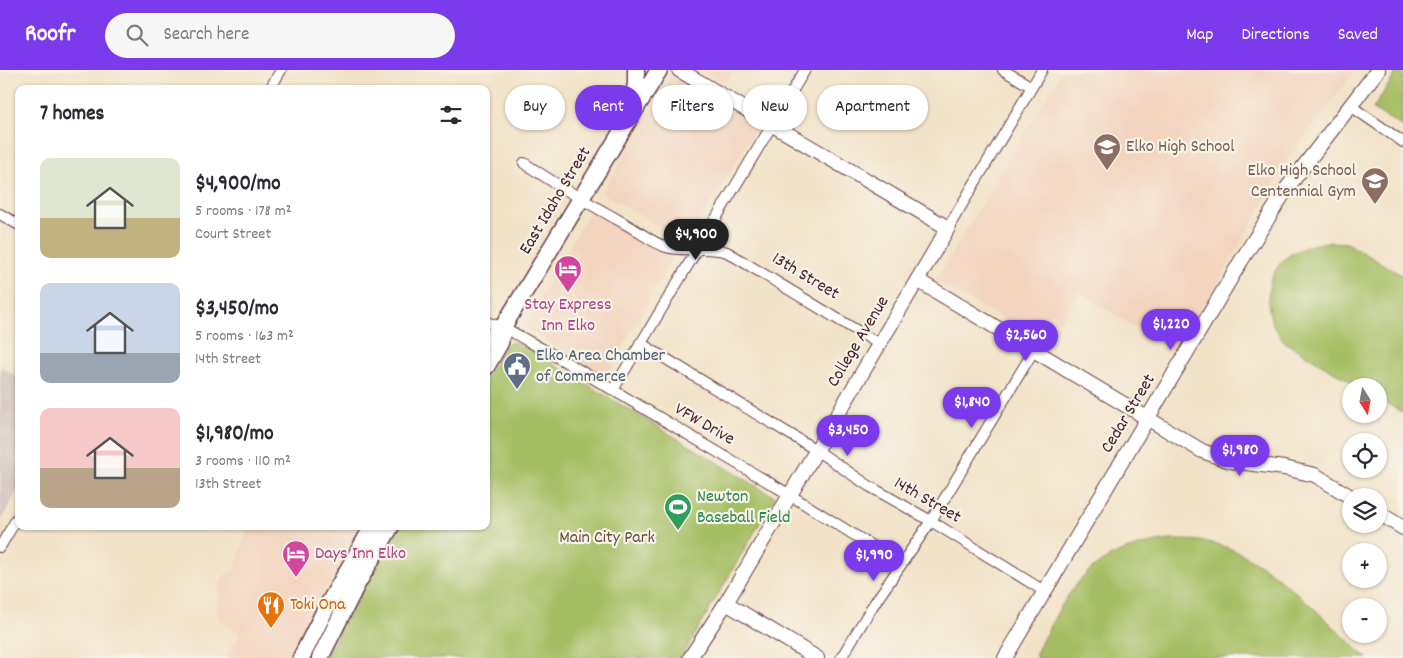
<!DOCTYPE html>
<meta charset="utf-8">
<style>
:root{--surface:#fff;--page:#f7f7f7;--text:#2b2b33;--muted:#7c7c81;--accent:#7c3aed}
body{margin:0;font-family:Dekko,sans-serif;background:var(--page);color:var(--text);height:100vh;display:flex;flex-direction:column;font-size:19px;white-space:nowrap}
*{box-sizing:border-box;margin:0}
p{font-size:16px;color:var(--muted)}
.icon{flex:none;width:28px;height:28px;fill:none;stroke:currentColor;stroke-width:2;stroke-linecap:round;stroke-linejoin:round}
.map{position:relative;flex:1;overflow:hidden}
.sheet{position:absolute;left:15px;top:15px;width:475px;height:445px;display:flex;flex-direction:column;background:var(--surface);border-radius:10px;box-shadow:0 1px 4px #0004}
.sheet>*{flex:none}
.guide{position:absolute;left:505px;top:15px;width:475px;height:45px;display:flex;gap:10px}
.needle{width:32px;rotate:169deg}
.tools{position:absolute;left:1342px;top:308px;display:grid;gap:10px}
.tools a{display:grid;place-items:center;width:45px;height:45px;border-radius:50%;background:var(--surface);box-shadow:0 1px 4px #0004;font-size:25px}
.price{position:absolute;translate:-50% -42px;padding:0 11px;border-radius:18px;background:var(--accent);color:#fff;font-size:16px;line-height:32px;filter:drop-shadow(0 1px 2px #0008)}
.price::after{content:'';position:absolute;left:50%;top:30px;width:15px;height:11px;margin-left:-8px;background:inherit;clip-path:polygon(0 0,100% 0,50% 100%)}
.price.current{background:#222;color:#fff}
ul{padding:0;list-style:none}
li{display:flex;align-items:center;gap:15px;height:125px;padding:0 25px}
li span{display:grid;place-items:center;flex:none;width:140px;height:100px;border-radius:10px;color:#555}
li>.icon{margin-inline-start:auto}
span .icon{width:60px;height:60px;fill:#fffc;stroke-width:1}
li b{font-size:21px}
h2{display:flex;justify-content:space-between;align-items:center;height:60px;padding:0 25px;font-size:21px}
.pill{padding:0 18px;border-radius:22px;background:var(--surface);box-shadow:0 1px 4px #0004;font-size:18px;line-height:45px}
.pill.current{background:var(--accent);color:#fff}
header{display:flex;align-items:center;gap:30px;box-sizing:border-box;height:70px;padding:0 25px;background:var(--accent);color:#fff}
header strong{font-size:24px}
nav{display:flex;gap:28px;margin-inline-start:auto;font-size:18px}
.search{width:350px;height:45px;background:var(--page);display:flex;align-items:center;gap:12px;box-sizing:border-box;padding:0 18px;border-radius:28px;color:var(--muted);font-size:19px}
.map>svg:first-child{display:block}
.built{fill:#f3d4be}
.industrial{fill:#cfc0ba}
.green{fill:#a6be63;stroke:#786e47}
.lines{fill:none;stroke-linecap:round;stroke-linejoin:round}
.street-casing{stroke:#633c43;stroke-width:12}
.secondary-casing{stroke:#633c43;stroke-width:16}
.primary-casing{stroke:#633c43;stroke-width:19}
.street{stroke:#fff;stroke-width:10}
.secondary{stroke:#fff;stroke-width:14}
.primary{stroke:#fff;stroke-width:16}
.labels{text-anchor:middle;dominant-baseline:central;stroke-width:4.5;stroke-linejoin:round;paint-order:stroke}
.education-label{font-size:18px;fill:#785e54;stroke:#f7f3e8;text-anchor:start}
.street-label{font-size:18px;fill:#4a1f2b;stroke:#f7f3e8}
.hotel-label{font-size:18px;fill:#b23c85;stroke:#f7f3e8}
.service-label{font-size:18px;fill:#4e5e75;stroke:#f7f3e8;text-anchor:start}
.leisure-label{font-size:18px;fill:#27864d;stroke:#f7f3e8;text-anchor:start}
.park-label{font-size:18px;fill:#664f3c;stroke:#f7f3e8}
.food-label{font-size:18px;fill:#c56008;stroke:#f7f3e8;text-anchor:start}
</style>
<header>
<strong>Roofr</strong>
<div class="search"><svg class="icon" aria-label="search" viewBox="0 0 24 24"><circle cx="10" cy="10" r="6"/><path d="M15 15l6 6"/></svg>Search here</div>
<nav><a>Map</a><a>Directions</a><a>Saved</a></nav>
</header>
<div class="map">
<svg width="1403" height="588" viewBox="0 0 1403 588">
<rect width="100%" height="100%" fill="#f7f3e8"/>
<filter id="ink" filterUnits="userSpaceOnUse"><feTurbulence type="fractalNoise" baseFrequency=".02" numOctaves="2"/><feDisplacementMap in="SourceGraphic" scale="10" xChannelSelector="R" yChannelSelector="G"/><feConvolveMatrix kernelMatrix="1 2 1 2 8 2 1 2 1" color-interpolation-filters="sRGB"/></filter>
<filter id="wash" filterUnits="userSpaceOnUse"><feTurbulence type="fractalNoise" baseFrequency=".0096" numOctaves="4" result="noise"/><feDisplacementMap in="SourceGraphic" scale="20" xChannelSelector="R" yChannelSelector="G"/><feGaussianBlur stdDeviation="1.12" result="paint"/><feColorMatrix in="noise" values="0 0 0 0 0 0 0 0 0 0 0 0 0 0 0 0 0 1.4 0 .05"/><feComposite in="paint" operator="in"/></filter>
<g filter="url(#wash)">
<rect width="100%" height="100%" fill="#f2e3c8"/>
<path class="built" d="M703,0h30l-7,13z
M1063,0h293l-67,88 -111,196 -99,-62 -32,51 -112,-62z
M670,6l88,50 -71,116 -85,-49z
M590,141l83,47 -67,119 -83,-50z
M248,456h115l-45,79 -25,53h-67l14,-25 -20,-13 -3,-4 3,-33 6,-10 8,-2z"/>
<path class="industrial" d="M0,296l19,11v111l-19,34z"/>
<path class="green" d="M1398,0h5v57l-30,-18z
M1327,172l20,1 56,33v137l-24,-14v-13h-21l-72,-43c-23,-22 -25,-65 1,-86 12,-9 27,-13 40,-15z
M511,272l7,1 257,154 -94,161h-356l73,-132h88v-149l19,-31z
M1171,470c14,0 28,0 42,3 55,13 112,78 154,115h-331v-5c35,-68 52,-103 135,-113z"/>
</g>
<g filter="url(#ink)">
<g class="lines">
<g class="street-casing">
<path id="street" d="M1003,0l29,17
M270,19l11,-19
M1352,37l51,35
M524,93c34,23 69,43 105,63 12,7 24,17 37,21 21,6 40,-2 61,5l152,92
M0,144l19,11
M948,158l94,-158
M486,252l17,5 61,34 226,134 111,69
M640,273l176,107 53,36 62,35 113,70
M613,320l192,-320
M0,477l19,-32
M841,588l31,-51 59,-86 103,-171"/>
</g>
<g class="secondary-casing">
<path id="secondary" d="M679,0l269,158 -222,375 -36,55
M917,210l285,171 28,10 54,7 31,7 36,22
M1379,443l24,15
M726,533l91,55
M1005,588l236,-397 46,-73 91,-118"/>
</g>
<g class="primary-casing">
<path id="primary" d="M631,37l5,-23v-14
M486,271l17,-14 156,-257
M486,297l14,-24 3,-16
M301,588l24,-48 48,-84
M320,588l37,-74 34,-58"/>
</g>
<use href="#street" class="street"/>
<use href="#secondary" class="secondary"/>
<use href="#primary" class="primary"/>
</g>
</g>
<defs>
<g id="school-pin" transform="scale(1.4375)"><path d="M0 17L-7.5 6A9.5 9.5 0 1 1 7.5 6Z" fill="#8d6e63" stroke="#f7f3e8"/><path d="M0-5L7-2L0 1L-7-2ZM-4 1L0 2.5L4 1V4Q0 6-4 4Z" fill="#fff"/></g>
<g id="hotel-pin" transform="scale(1.4375)"><path d="M0 17L-7.5 6A9.5 9.5 0 1 1 7.5 6Z" fill="#d1479c" stroke="#f7f3e8"/><path d="M-6-4.5h1.5V1H6V5H4.5V3h-9V5H-6ZM-4 0a1.8 1.8 0 1 1 3.6 0ZM.5 0V-2.5h3Q6-2.5 6 0Z" fill="#fff"/></g>
<g id="civic-pin" transform="scale(1.4375)"><path d="M0 17L-7.5 6A9.5 9.5 0 1 1 7.5 6Z" fill="#5c6f8a" stroke="#f7f3e8"/><path d="M-.6-6.5H3V-4.5H.6V-3L4-1V1h2V6H-6V1h2V-1L-.6-3ZM-1.2 2.5V6h2.4V2.5Z" fill="#fff"/></g>
<g id="stadium-pin" transform="scale(1.4375)"><path d="M0 17L-7.5 6A9.5 9.5 0 1 1 7.5 6Z" fill="#2e9e5b" stroke="#f7f3e8"/><path d="M0-5a6.5 5 0 1 0 0 10a6.5 5 0 1 0 0-10ZM-3.5-1.8h7v3.6h-7Z" fill="#fff"/></g>
<g id="restaurant-pin" transform="scale(1.4375)"><path d="M0 17L-7.5 6A9.5 9.5 0 1 1 7.5 6Z" fill="#e8710a" stroke="#f7f3e8"/><path d="M-5-6h1v4h1v-4h1v4h1v-4h1v5L-1.5 .5V6h-2V.5L-5-1ZM5-6V6H3V1.5H1.5Q1.5-4 5-6Z" fill="#fff"/></g>
</defs>
<g fill-rule="evenodd">
<use href="#school-pin" x="1107" y="77"/>
<use href="#school-pin" x="1375" y="111"/>
<use href="#hotel-pin" x="568" y="199"/>
<use href="#civic-pin" x="517" y="296"/>
<use href="#stadium-pin" x="678" y="437"/>
<use href="#hotel-pin" x="296" y="484"/>
<use href="#restaurant-pin" x="271" y="535"/>
</g>
<g class="labels">
<g class="education-label">
<text x="1126" y="77">Elko High School</text>
<text x="1356" y="101" text-anchor="end">Elko High School<tspan x="1356" dy="21">Centennial Gym</tspan></text>
</g>
<g class="street-label">
<text transform="translate(556 131) rotate(-59)">East Idaho Street</text>
<text transform="translate(805 207) rotate(31)">13th Street</text>
<text transform="translate(859 272) rotate(-59)">College Avenue</text>
<text transform="translate(1129 344) rotate(-59)">Cedar Street</text>
<text transform="translate(704 355) rotate(30)">VFW Drive</text>
<text transform="translate(927 431) rotate(30)">14th Street</text>
</g>
<g class="hotel-label">
<text x="568" y="235">Stay Express<tspan x="568" dy="21">Inn Elko</tspan></text>
<text x="315" y="484" text-anchor="start">Days Inn Elko</text>
</g>
<g class="service-label">
<text x="536" y="286">Elko Area Chamber<tspan x="536" dy="21">of Commerce</tspan></text>
</g>
<g class="leisure-label">
<text x="697" y="427">Newton<tspan x="697" dy="21">Baseball Field</tspan></text>
</g>
<g class="park-label">
<text x="607" y="468">Main City Park</text>
</g>
<g class="food-label">
<text x="290" y="535">Toki Ona</text>
</g>
</g>
</svg>
<div class="tools">
<a><svg class="needle" viewBox="-14 -14 28 28"><path d="M0-13l5 13h-10z" fill="#e53935"/><path d="M0 13l5-13h-10z" fill="#7c7c81"/></svg></a>
<a><svg class="icon" aria-label="locate" viewBox="0 0 24 24"><circle cx="12" cy="12" r="6"/><path d="M12 2v4M12 18v4M2 12h4M18 12h4"/></svg></a>
<a><svg class="icon" aria-label="layers" viewBox="0 0 24 24"><path d="M12 4l9 5-9 5-9-5zM3 14l9 5 9-5"/></svg></a>
<a>+</a>
<a>−</a>
</div>
<b class="price current" style="left:696px;top:191px">$4,900</b>
<b class="price" style="left:1171px;top:281px">$1,220</b>
<b class="price" style="left:1026px;top:292px">$2,560</b>
<b class="price" style="left:972px;top:359px">$1,840</b>
<b class="price" style="left:848px;top:387px">$3,450</b>
<b class="price" style="left:1240px;top:407px">$1,980</b>
<b class="price" style="left:874px;top:512px">$1,990</b>
<div class="guide">
<a class="pill">Buy</a>
<a class="pill current">Rent</a>
<a class="pill">Filters</a>
<a class="pill">New</a>
<a class="pill">Apartment</a>
</div>
<section class="sheet">
<h2>7 homes<svg class="icon" aria-label="filters" viewBox="0 0 24 24"><path d="M4 7h16M4 17h16"/><circle cx="9" cy="7" r="2"/><circle cx="15" cy="17" r="2"/></svg></h2>
<ul>
<li><span style="background:linear-gradient(#dfe7d0 60%,#c2b280 0)"><svg class="icon" aria-label="home" viewBox="0 0 24 24"><path d="M3 11l9-7 9 7M6 9v11h12V9"/></svg></span><div><b>$4,900/mo</b><p>5 rooms · 178 m²</p><p>Court Street</p></div></li>
<li><span style="background:linear-gradient(#c9d6e8 70%,#9aa5b1 0)"><svg class="icon" aria-label="home" viewBox="0 0 24 24"><path d="M3 11l9-7 9 7M6 9v11h12V9"/></svg></span><div><b>$3,450/mo</b><p>5 rooms · 163 m²</p><p>14th Street</p></div></li>
<li><span style="background:linear-gradient(#f6c9c9 60%,#b9a48a 0)"><svg class="icon" aria-label="home" viewBox="0 0 24 24"><path d="M3 11l9-7 9 7M6 9v11h12V9"/></svg></span><div><b>$1,980/mo</b><p>3 rooms · 110 m²</p><p>13th Street</p></div></li>
</ul>
</section>
</div>
